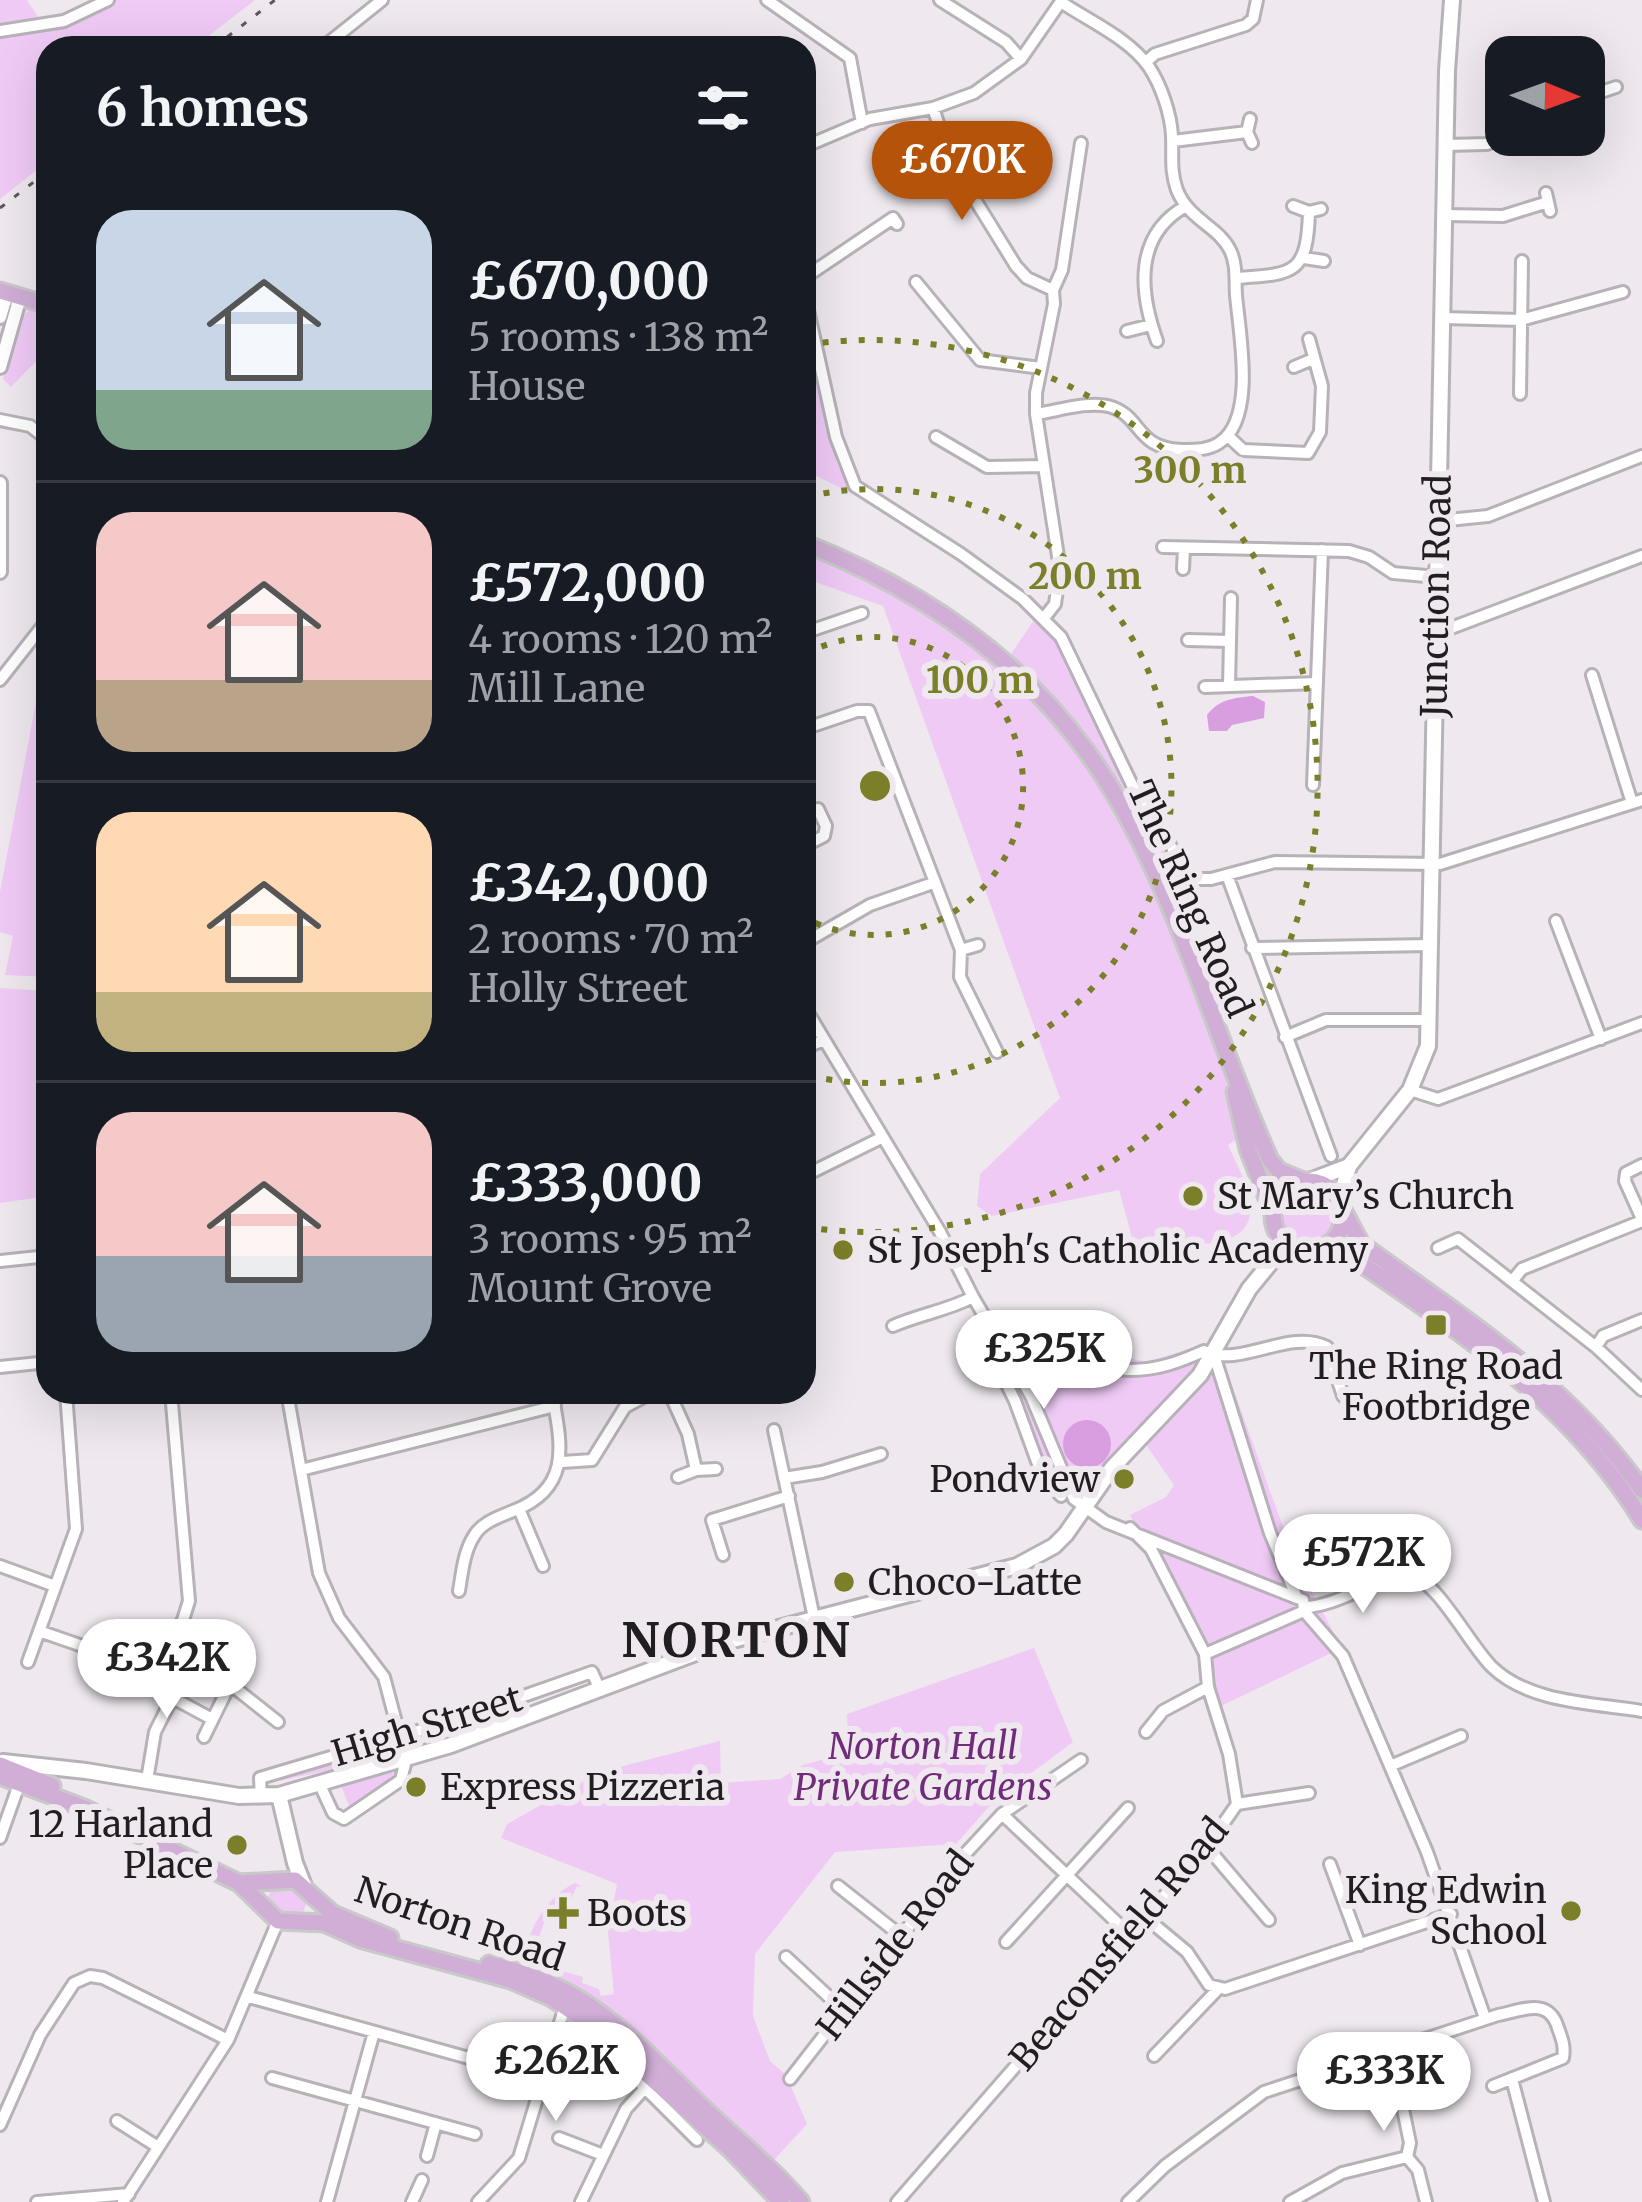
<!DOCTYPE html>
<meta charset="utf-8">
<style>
:root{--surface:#171b24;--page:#20242c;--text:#f1f3f6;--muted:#9ea1a6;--line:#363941;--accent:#b45309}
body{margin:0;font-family:Merriweather,serif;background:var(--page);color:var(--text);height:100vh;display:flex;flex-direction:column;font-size:45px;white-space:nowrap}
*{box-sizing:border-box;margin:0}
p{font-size:39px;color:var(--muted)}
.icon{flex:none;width:66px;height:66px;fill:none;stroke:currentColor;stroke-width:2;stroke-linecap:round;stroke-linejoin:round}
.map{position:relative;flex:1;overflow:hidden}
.panel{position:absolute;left:36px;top:36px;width:780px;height:1368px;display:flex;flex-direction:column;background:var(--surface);border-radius:36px;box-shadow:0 12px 48px #0002}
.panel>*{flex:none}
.needle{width:78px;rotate:91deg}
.fabs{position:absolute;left:1485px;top:36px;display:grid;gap:24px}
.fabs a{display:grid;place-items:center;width:120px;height:120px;border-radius:24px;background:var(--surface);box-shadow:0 12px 48px #0002;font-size:60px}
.price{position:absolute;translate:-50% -102px;padding:0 27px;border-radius:42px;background:#fff;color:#222;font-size:39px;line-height:78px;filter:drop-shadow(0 3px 6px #0008)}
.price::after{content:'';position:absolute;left:50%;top:72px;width:36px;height:27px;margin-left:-18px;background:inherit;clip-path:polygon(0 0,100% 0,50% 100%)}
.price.selected{background:var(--accent);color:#fff}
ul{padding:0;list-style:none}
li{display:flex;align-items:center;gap:36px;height:300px;padding:0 60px}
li+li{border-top:3px solid var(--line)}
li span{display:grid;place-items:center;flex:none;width:336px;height:240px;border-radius:36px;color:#555}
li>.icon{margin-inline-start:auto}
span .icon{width:144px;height:144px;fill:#fffc;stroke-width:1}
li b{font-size:51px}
h2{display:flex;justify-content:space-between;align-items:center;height:144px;padding:0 60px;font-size:51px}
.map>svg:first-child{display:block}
.green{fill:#efcaf5}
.forest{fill:#d89ee0}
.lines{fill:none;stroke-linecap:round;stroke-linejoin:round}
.minor-casing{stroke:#b7b1b8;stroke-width:16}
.tertiary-casing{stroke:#b7b1b8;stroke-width:18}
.secondary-casing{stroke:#b7b1b8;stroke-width:20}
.primary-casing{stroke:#c9c9ca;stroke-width:21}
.minor{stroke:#fff;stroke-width:10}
.tertiary{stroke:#fff;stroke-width:12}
.secondary{stroke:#fff;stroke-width:14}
.primary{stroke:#d0aed6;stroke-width:15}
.rail{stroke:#5c585c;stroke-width:3;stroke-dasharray:6 12;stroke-linecap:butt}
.ring{fill:none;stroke:#7b7f29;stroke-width:6;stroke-dasharray:6 12}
.poi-dot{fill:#7b7f29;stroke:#efe9ef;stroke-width:4.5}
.labels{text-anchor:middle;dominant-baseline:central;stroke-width:12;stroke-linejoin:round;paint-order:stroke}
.street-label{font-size:36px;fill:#201e21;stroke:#efe9ef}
.poi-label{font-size:36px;fill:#201e21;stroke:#efe9ef;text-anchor:start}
.park-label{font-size:36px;font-style:italic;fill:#702c7a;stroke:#efe9ef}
.district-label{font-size:48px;font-weight:bold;letter-spacing:3px;fill:#201e21;stroke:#efe9ef}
.centre{fill:#7b7f29;stroke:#efe9ef;stroke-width:6}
.ring-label{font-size:36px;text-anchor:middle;font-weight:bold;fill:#7b7f29;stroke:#efe9ef;stroke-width:12;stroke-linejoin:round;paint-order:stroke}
</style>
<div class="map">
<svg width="1642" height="2202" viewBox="0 0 1642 2202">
<rect width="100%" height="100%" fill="#efe9ef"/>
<path class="green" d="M0,0h27l19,29 53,-29h156l-62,48h-145v113l-48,38z
M31,309l17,3v37l-37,38 -8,-8c5,-24 6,-56 28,-70z
M813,367l24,97 16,30 -49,-24 3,-58 -3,-1v-42z
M804,550c102,36 196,105 264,188 59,72 91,168 124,253 9,23 21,45 28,67 9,26 10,54 17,81l-9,6c11,26 43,75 3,93 -15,7 -40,6 -57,9l-4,-14 -37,8 -14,-51 -127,26 -15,-10 3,-32 80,-76 -177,-492 -79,-28z
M1034,620l25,25 68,140 43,77 -10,6c-34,-83 -86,-152 -149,-214z
M48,639v338l-43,-2 8,-39 -13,-4v-40z
M0,988l48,3v205l-48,7z
M1281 1217a28 28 0 1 1 56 0a28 28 0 1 1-56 0Z
M1026,1334l121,28 48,-15 30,19 71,197 46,85 -121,58 -91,-191 36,-18 8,-12 -37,-53 -52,53h-10l-35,-88 -37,-60z
M1000,1354l43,81 15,50 -8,-3z
M1034,1648l39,94 -79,59 -38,43 -121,8 -80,102 -2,62 17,45 16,14 21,49 -33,36 -150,-138 -56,-41 -40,-18 -3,-10 4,9 54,15 -1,6 17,6 2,7 13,-2 -6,-61 9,-49 -116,-46 6,-14 93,-52 120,-31 1,42 59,-4 23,-14 46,-13 -2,-38z
M384,1744l5,8 -3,6 -117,25v-4z
M400,1771l2,4 -52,34 -9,-24z
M575,1883l8,4 -6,-1 -6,13 -9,-3 -13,25 -4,-1 -13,36 20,11 -21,-7 -5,-11c6,-27 25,-55 49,-66z
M295,1887l12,15 -4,11 -22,2 -14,-14 4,-13z"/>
<path class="forest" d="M1253,696l12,6 -1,16 -32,7 -5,6h-18l-2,-16c12,-16 27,-17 46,-19z
M1063 1444a24 24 0 1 1 48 0a24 24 0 1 1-48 0Z"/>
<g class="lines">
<g class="minor-casing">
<path id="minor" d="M767,0l83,58 12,65
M940,0l66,42 15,17
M0,31l64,-10 44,-21
M322,48l60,-48
M1146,62l9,-8 91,-29 7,-6 4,-19
M933,108l18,53 65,105 11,12 26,12
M1584,110l5,-14 27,-9
M1250,119l-3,13 5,11
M1173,141l74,-9
M1446,145l41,-1 26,-9
M804,147l66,-28 63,-11 41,-15 47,-34 41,-59
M1546,193l4,18
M1293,206l16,6 12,-3
M1445,215l58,1 45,-14
M1304,258l20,3
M804,278l89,-60 4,6
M1236,278c58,-4 71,-3 73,-66
M916,282l64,78 61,8
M804,292l32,145 19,49 106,68 62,45 38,38 72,150 54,85 11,7h13l64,-17 165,2 202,-64
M1443,318l78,2 102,-28
M1127,331l24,-6
M1157,341c-18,-50 -23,-106 29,-135
M1294,367l19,-8
M1520,394l2,-133
M1036,414c21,-3 51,-13 72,-8 35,9 26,43 75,44 13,0 25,0 36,-7 38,-24 20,-111 17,-148 -1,-15 1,-31 -6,-45 -12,-24 -41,-30 -53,-60 -7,-19 -4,-35 -5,-54 -1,-22 -11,-51 -23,-69 -19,-28 -60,-46 -88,-65
M0,420l30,6 18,14
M1228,436l15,14 65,3 12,-21 2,-46 -13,-47
M936,437l51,30 57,-1
M1438,521l50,-5 154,-60
M1163,547l186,4 20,6 24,16 44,4
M1183,569l1,-21
M1044,618l11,-14 5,-35 -24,-155v-21l18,-89 -1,-14 9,-20 19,-127
M804,633l58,-20
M1435,634l207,-78
M1188,640l42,1
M1592,675l40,128
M0,680l48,-61
M1229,685l2,-87
M1205,687l112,-4
M804,729l53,-18h12l92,239
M1313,785l9,-235
M804,813l14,-4 8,17 -2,10 -20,10
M1227,875l104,281
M1556,921l45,118
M804,943l66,-38 63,-22
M978,945l-17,5 -1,27 37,75
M1252,948l178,-3
M804,1006l136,226 33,65 58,99 43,103 32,23 191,76
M1285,1037l41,-17h103
M804,1048l20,-8
M1410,1090l28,9 204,-76
M1642,1165l-16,8 -1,8 17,38
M804,1176l79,-39
M1438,1248l20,-9 138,108 46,43
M0,1261l48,-5
M1513,1280l9,-11 120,-48
M893,1326c27,-12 53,-15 80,-29
M996,1339l-3,17 22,45 27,74 19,21
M1596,1347l7,-11 39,-16
M1214,1355l56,178 27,65 6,2 1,11 39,45 84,196 58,166
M1008,1357c35,-19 85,13 122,13 28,0 49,-8 74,-19 38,17 84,-23 123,-4l16,49
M0,1367l48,-5
M171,1392l18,209 -6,19 -38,63 67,36
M287,1392l32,181 20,45 45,59 22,83 -5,20 -57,39 -11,-6 -13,-28
M669,1392l19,42 8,36
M774,1430l40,188
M562,1462l30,-2 33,-53 28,-15
M301,1470l254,-64
M678,1477l18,-7 20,-1
M784,1478l38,-6 59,-18
M519,1509l24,57
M723,1555l-11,-35 77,-24
M0,1566l55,20
M459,1591c3,-18 5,-40 15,-55 8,-14 25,-19 39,-25 60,-23 48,-68 39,-119
M1305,1607c35,-1 76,-34 108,-30 24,4 58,70 79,90 37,36 101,36 150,44
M39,1631l113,39
M1205,1654l99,-43
M28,1662l48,-133 -10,-137
M1146,1732l17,-21 45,-24
M204,1737l26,-53 48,38
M1390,1766l71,-30
M147,1780l8,-48 17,-34
M261,1797l-1,-19 195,-58 137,-48 8,18
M1237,1804l72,-11
M1002,1814l127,120
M0,1838l21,-59
M1207,1847l62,73
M1330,1864l30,81
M838,1886l62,49
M1145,1917l42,35 22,33 16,4 226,-75
M1006,1942l122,-134
M786,1957l57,53
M249,1997l245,68
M573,2034l55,37 69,69
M1391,2051l19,92 -3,14 11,13 8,32
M1154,2056l65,-68
M272,2078l203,56
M790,2079l176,-226 36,-39 79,-54
M1512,2079l32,123
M117,2121l41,26
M0,2125l40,-90 34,-52 16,-7 13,2 125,62
M559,2138l44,17
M427,2156l9,-33
M37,2202l92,-8
M123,2202l105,-162 50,-119
M327,2202l47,-170
M412,2202l10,-22
M478,2202l41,-44 46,-152
M581,2202l45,-93 20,-22
M897,2202l310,-355 30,-43 -8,-50 -21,-67 -3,-33 -54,-105 -21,-21
M1128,2202l37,-36 99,-74 234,-77c25,-5 51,-18 60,13 4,11 7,18 5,30l-70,28
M1290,2202l52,-29 65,-16"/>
</g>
<g class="tertiary-casing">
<path id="tertiary" d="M0,317l7,-24
M0,367l20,-70
M0,483v89"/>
</g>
<g class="secondary-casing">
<path id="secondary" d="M1312,1180l37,-14
M1340,1200l9,-34 61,-76 18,-44 19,-975 5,-71
M3,1762l83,9 153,25 40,-1 172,-50 274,-103 292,-76 37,-20 12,-12 46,-66 88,-93 49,-86 36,-44
M279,1795l16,68 9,23"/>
</g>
<g class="primary-casing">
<path id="primary" d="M0,291l48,14
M804,543c111,44 212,111 283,209 85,118 123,276 183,408l9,11 24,10
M1235,1092l13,57 24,62
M1273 1216a35 35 0 1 1 70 0a35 35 0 1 1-70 0Z
M1344,1212l17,32c103,75 207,140 281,246
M1323,1249l27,7c110,76 221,147 292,264
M0,1765l52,21
M0,1776l84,32 155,75 39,38 46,2 36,16 151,41 39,17 41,27 140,126 50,52
M239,1883l56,-3 38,34 57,24
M489,1964c96,21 138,70 205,135 35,35 75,65 107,103"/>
</g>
<use href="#minor" class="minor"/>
<use href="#tertiary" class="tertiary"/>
<use href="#secondary" class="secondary"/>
<use href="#primary" class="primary"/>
<path class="rail" d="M213,48l62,-48
M0,208l48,-37"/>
</g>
<g class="ring">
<path d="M805 654A149 149 0 1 1 805 918"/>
<path d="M806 497A297 297 0 1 1 806 1075"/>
<path d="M805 345A446 446 0 1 1 805 1227"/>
</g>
<g class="poi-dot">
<circle cx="1193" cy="1196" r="12"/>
<circle cx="843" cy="1250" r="12"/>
<rect x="1424" y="1313" width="24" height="24" rx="6"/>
<circle cx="1124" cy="1479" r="12"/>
<circle cx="844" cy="1582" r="12"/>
<circle cx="416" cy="1787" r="12"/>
<circle cx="237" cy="1845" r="12"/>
<circle cx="1571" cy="1911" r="12"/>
<path d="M557 1895h12v12h12v12h-12v12h-12v-12h-12v-12h12z"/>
</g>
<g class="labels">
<g class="street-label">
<text transform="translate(1436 596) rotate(-89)">Junction Road</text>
<text transform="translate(1190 899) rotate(66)">The Ring Road</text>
<text transform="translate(427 1726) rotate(-17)">High Street</text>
<text transform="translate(460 1924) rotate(19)">Norton Road</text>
<text transform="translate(1119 1944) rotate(-50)">Beaconsfield Road</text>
<text transform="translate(895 1945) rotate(-52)">Hillside Road</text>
</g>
<g class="poi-label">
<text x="1217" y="1196">St Mary’s Church</text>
<text x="867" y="1250">St Joseph's Catholic Academy</text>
<text x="1436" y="1366" text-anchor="middle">The Ring Road<tspan x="1436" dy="41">Footbridge</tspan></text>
<text x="1100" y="1479" text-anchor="end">Pondview</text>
<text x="868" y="1582">Choco-Latte</text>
<text x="440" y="1787">Express Pizzeria</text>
<text x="213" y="1824" text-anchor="end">12 Harland<tspan x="213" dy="41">Place</tspan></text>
<text x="1547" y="1890" text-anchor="end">King Edwin<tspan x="1547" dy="41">School</tspan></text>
<text x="587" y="1913">Boots</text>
</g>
<g class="park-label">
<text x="923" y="1746">Norton Hall<tspan x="923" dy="41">Private Gardens</tspan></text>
</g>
<g class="district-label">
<text x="737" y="1640">NORTON</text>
</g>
</g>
<circle cx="875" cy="786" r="18" class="centre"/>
<g class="ring-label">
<text x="1190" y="483">300 m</text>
<text x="1085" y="589">200 m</text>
<text x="980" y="693">100 m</text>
</g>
</svg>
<div class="fabs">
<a><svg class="needle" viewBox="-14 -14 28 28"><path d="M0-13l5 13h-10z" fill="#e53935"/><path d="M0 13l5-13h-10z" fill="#9ea1a6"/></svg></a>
</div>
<b class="price selected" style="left:962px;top:223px">£670K</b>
<b class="price" style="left:1044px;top:1412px">£325K</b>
<b class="price" style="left:1363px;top:1616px">£572K</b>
<b class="price" style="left:167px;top:1721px">£342K</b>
<b class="price" style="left:556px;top:2124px">£262K</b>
<b class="price" style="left:1384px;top:2134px">£333K</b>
<section class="panel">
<h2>6 homes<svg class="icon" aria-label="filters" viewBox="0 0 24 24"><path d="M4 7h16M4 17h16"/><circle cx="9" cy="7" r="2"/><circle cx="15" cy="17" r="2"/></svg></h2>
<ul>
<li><span style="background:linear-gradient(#c9d6e8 75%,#7fa58c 0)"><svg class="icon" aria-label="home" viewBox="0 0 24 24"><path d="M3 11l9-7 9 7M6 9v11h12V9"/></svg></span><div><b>£670,000</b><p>5 rooms · 138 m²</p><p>House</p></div></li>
<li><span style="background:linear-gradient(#f6c9c9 70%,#b9a48a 0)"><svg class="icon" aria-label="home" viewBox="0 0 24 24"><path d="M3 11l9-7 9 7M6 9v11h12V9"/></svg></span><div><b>£572,000</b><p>4 rooms · 120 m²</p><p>Mill Lane</p></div></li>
<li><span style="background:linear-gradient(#ffd9b3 75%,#c2b280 0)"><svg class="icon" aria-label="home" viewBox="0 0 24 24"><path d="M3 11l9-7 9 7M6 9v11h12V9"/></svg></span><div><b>£342,000</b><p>2 rooms · 70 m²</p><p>Holly Street</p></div></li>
<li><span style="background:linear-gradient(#f6c9c9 60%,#9aa5b1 0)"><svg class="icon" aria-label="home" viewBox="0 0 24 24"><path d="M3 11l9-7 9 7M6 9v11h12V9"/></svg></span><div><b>£333,000</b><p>3 rooms · 95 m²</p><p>Mount Grove</p></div></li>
</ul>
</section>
</div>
